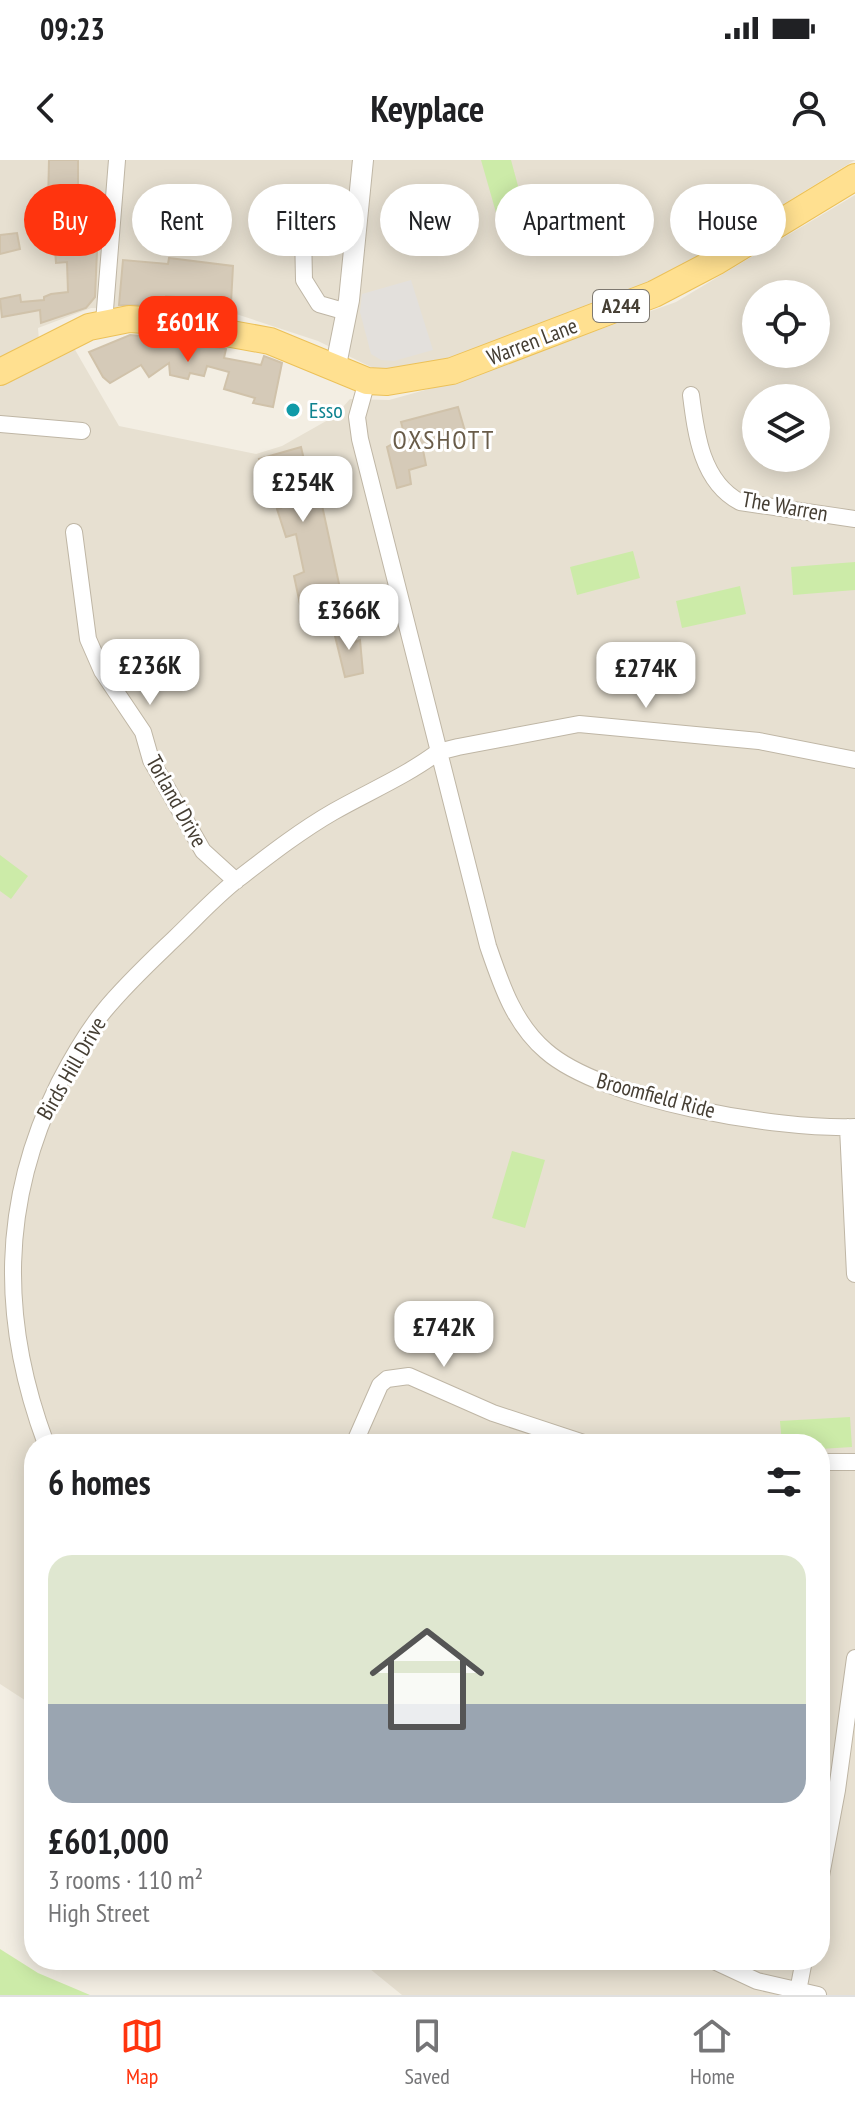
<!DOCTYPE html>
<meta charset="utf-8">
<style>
:root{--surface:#fff;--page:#f6f6f6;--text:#202124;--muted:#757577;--line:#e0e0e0;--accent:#ff340e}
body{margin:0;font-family:"PT Sans Narrow",sans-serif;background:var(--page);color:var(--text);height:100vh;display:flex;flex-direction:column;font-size:30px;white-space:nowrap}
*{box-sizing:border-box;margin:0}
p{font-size:26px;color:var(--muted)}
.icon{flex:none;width:44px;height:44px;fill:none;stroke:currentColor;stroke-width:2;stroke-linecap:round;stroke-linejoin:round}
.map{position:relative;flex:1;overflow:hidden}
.side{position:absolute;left:24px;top:1274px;width:806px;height:536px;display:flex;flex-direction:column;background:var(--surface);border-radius:32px;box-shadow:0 4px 20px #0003}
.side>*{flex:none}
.guide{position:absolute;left:24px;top:24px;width:808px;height:72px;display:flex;gap:16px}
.tools{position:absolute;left:742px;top:120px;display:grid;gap:16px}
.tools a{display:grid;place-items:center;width:88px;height:88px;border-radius:50%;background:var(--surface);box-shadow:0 4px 20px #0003;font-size:40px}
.price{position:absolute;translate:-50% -68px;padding:0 18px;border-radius:16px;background:#fff;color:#222;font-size:26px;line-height:52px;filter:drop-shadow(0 2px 4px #0008)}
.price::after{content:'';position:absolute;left:50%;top:48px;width:24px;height:18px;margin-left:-12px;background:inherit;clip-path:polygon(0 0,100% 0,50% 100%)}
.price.on{background:var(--accent);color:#fff}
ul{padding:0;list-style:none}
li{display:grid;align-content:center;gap:16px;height:424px;padding:0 24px}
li+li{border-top:2px solid var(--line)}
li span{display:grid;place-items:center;height:248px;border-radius:24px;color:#555}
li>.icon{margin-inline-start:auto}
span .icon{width:144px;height:144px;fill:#fffc;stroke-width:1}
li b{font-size:34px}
h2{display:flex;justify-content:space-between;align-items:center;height:96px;padding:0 24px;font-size:34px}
.pill{padding:0 28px;border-radius:36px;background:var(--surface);box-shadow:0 4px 20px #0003;font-size:28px;line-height:72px}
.pill.on{background:var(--accent);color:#fff}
.status{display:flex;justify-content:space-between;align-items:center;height:56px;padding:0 40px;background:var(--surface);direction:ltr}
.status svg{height:22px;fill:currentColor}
header{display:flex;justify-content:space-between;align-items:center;height:104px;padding:0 24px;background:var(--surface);font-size:36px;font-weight:800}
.tab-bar{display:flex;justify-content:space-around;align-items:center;height:112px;border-top:2px solid var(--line);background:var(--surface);font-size:22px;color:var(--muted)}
.tab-bar a{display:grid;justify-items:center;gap:4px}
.tab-bar .on{color:var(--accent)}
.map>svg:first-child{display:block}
.residential{fill:#e7e0d1;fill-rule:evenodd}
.green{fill:#cceba8}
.parking{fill:#e3e0dc}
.building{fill:#d5cab8;stroke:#d0c2aa;stroke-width:2}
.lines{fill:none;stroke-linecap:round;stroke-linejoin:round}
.minor-casing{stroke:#bfb6a5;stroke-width:18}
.tertiary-casing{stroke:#bfb6a5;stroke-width:22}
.primary-casing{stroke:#ecc158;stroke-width:28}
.minor{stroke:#fff;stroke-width:16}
.tertiary{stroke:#fff;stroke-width:20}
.primary{stroke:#ffe090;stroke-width:26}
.culture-dot{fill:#0f9aa8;stroke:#fff;stroke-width:3}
.labels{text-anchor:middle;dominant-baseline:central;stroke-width:6;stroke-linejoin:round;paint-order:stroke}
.shield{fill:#fff;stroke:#7d7870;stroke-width:2}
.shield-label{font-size:20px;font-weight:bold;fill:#453e33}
.street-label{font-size:22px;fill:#453e33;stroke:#fff}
.culture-label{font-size:22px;fill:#0d838f;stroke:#fff;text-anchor:start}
.quarter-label{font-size:26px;letter-spacing:2px;fill:#695c49;stroke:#fff}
</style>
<div class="status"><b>09:23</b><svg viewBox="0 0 49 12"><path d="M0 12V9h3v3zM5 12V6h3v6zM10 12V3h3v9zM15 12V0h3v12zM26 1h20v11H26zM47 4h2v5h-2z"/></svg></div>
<header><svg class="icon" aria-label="back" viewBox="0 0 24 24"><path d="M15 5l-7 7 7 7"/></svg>Keyplace<svg class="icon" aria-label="person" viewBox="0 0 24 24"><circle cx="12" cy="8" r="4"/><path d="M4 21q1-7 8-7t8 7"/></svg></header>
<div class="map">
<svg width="855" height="1835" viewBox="0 0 855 1835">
<rect width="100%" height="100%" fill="#f3eee3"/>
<path class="residential" d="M0,0h855l-180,111 -198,85 -96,16 -63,-31 -91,-30 -136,-3 -53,20 1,12 -39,20z
M855,35v1800h-453l-43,-35h461v-516h-786v262l-34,-22v-1300l74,-36 45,78 137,28 26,-8 53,-30 15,-17 39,1 65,-18 222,-80zM756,134h60v60h-60zM756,238h60v60h-60z"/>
<path class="green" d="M481,0h30l13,48 -27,8z
M633,391l7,27 -63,17 -7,-28z
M855,402v28l-62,5 -2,-28z
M740,426l6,28 -64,14 -6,-27z
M0,695l28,21 -17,23 -11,-8z
M512,991l33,9 -20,68 -33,-10z
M850,1257l2,30 -32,2v-5h-38l-2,-23z
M0,1789l38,24 52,22h-90z"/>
<path class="parking" d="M411,120l22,70 -39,11 -13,-1 -10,-6 -11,-42 2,-18z"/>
<path class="building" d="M49,0h29v57l11,-1 3,35h5l-2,46 -9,11 -45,15 -1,-13 -38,7 -2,-18 20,-4 1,7 23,-2v-3l7,-3 17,-2 -1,-30 -11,1 -4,-58h-4z
M17,73l3,16 -20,5v-19z
M169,98l64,8 -2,37h-25v-3l-40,-4 -1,10 -46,-1 4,-45 45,4z
M130,175l12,1 2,4 16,-3 66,12 -2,9 37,7 3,-9 18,7 -9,44 -20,-4 2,-5 -31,-9 5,-17 -22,-6 -3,10 -14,-3 -2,6 -18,-4 -1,-12 -20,14 -8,-12 -31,18 -7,-6 -14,-25z
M458,247l9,31 -44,12 3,15 -17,5 2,14 -14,4 -10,-41 18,-10 -4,-15z
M301,287l12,51 7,-2 21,97 -41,11 -6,-28 10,-4 -8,-38 -10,3 -9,-28 4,-1 -5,-23 -11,3 -6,-29z
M351,467l5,15 4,-2 3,33 -18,4 -11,-45z"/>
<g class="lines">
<g class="minor-casing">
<path id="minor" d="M273,68l51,5
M303,71l1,49 15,24 28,8
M104,162l13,-162
M367,221l-10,36 3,22 128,507c13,38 26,78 58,105 57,50 233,79 309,76
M691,235c5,40 11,87 49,107l115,17
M0,264l82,7
M74,372l14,107 14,32 41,61 8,28 52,91 33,30
M848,967l7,147
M46,1284c-46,-123 -46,-242 13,-361 13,-25 27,-50 45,-72 22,-27 47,-50 72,-74 20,-19 40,-41 62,-58 30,-23 62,-48 95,-67 35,-20 73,-36 105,-60l20,-5 121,-23 180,17 96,19
M354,1284l26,-59 7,-6 22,-3 84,37 94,31
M820,1302h35
M820,1721l17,-91 18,-132
M712,1800l45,21 61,14
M798,1831l6,-31"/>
</g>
<g class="tertiary-casing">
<path id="tertiary" d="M335,210l14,-70 14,-140"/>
</g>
<g class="primary-casing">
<path id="primary" d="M0,212l89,-45 40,-8 31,2 110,20 97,40 20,1 65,-11 202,-77 63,-33 138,-84"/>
</g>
<use href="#minor" class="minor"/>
<use href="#tertiary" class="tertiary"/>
<use href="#primary" class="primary"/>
</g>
<circle class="culture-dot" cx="293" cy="250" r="8"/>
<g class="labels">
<rect class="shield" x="593" y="130" width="56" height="32" rx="6"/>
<g class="shield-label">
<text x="621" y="146">A244</text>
</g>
<g class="street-label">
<text transform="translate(532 181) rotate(-21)">Warren Lane</text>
<text transform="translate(785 346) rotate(10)">The Warren</text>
<text transform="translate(177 641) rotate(61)">Torland Drive</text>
<text transform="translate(71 908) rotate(-60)">Birds Hill Drive</text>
<text transform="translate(656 935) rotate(15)">Broomfield Ride</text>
</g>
<g class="culture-label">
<text x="309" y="250">Esso</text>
</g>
<g class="quarter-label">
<text x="444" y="279">OXSHOTT</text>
</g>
</g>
</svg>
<div class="tools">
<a><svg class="icon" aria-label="locate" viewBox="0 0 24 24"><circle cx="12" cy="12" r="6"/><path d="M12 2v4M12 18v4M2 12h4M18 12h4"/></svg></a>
<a><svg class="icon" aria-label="layers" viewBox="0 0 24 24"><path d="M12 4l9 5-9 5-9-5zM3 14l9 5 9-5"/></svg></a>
</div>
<b class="price on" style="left:188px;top:204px">£601K</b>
<b class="price" style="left:303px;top:364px">£254K</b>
<b class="price" style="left:349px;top:492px">£366K</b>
<b class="price" style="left:150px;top:547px">£236K</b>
<b class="price" style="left:646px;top:550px">£274K</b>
<b class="price" style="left:444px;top:1209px">£742K</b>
<div class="guide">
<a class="pill on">Buy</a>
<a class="pill">Rent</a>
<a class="pill">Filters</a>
<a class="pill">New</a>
<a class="pill">Apartment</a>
<a class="pill">House</a>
</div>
<section class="side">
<h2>6 homes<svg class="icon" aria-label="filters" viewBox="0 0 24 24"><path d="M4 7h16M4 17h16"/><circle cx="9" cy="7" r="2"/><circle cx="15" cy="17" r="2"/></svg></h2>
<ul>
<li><span style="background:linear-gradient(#dfe7d0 60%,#9aa5b1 0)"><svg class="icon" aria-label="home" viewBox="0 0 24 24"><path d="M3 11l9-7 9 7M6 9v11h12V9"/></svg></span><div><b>£601,000</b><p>3 rooms · 110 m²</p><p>High Street</p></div></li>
</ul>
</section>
</div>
<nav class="tab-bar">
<a class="on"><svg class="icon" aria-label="map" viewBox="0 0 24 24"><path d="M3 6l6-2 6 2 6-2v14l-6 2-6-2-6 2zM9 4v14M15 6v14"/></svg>Map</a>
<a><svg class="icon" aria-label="saved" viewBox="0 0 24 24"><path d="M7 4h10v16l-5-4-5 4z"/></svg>Saved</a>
<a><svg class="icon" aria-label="home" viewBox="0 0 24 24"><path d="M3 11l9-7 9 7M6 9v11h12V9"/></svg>Home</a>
</nav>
